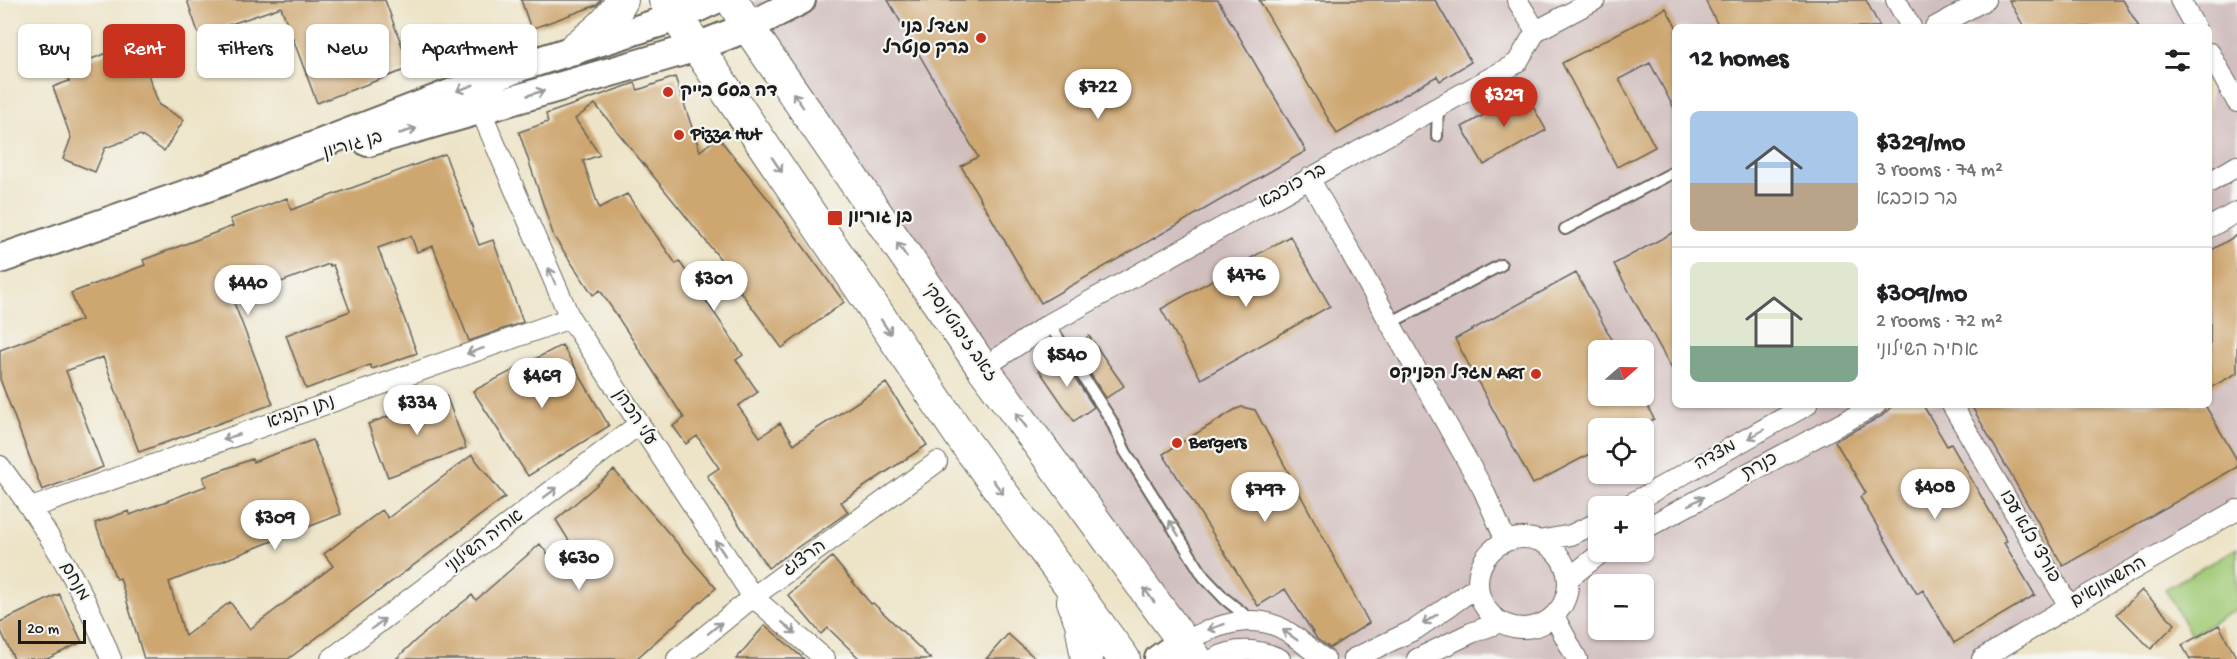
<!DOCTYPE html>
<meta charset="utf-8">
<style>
:root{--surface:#fff;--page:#f6f6f6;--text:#202124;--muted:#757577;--line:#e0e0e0;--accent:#c8321e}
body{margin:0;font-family:"Gochi Hand","Playpen Sans Hebrew",sans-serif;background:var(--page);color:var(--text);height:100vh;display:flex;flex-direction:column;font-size:22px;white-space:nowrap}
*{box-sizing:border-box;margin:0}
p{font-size:20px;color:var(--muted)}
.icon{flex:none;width:33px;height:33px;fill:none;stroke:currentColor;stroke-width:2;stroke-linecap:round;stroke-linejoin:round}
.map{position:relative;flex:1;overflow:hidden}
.sheet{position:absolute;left:1672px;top:24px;width:540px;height:384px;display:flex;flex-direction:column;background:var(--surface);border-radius:9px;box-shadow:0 2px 4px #0004}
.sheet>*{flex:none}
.banner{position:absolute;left:18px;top:24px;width:570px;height:54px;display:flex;gap:12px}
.needle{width:39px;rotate:70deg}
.buttons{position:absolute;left:1588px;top:340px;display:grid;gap:12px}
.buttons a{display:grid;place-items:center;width:66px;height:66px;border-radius:9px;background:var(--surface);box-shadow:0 2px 4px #0004;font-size:30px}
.scale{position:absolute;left:18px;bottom:15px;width:68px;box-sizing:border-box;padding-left:6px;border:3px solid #1c1c1c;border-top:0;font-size:16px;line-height:21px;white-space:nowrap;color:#1c1c1c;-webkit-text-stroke:4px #f6f6f2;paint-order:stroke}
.price{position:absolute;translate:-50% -51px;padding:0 14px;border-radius:21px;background:#fff;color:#222;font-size:20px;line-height:39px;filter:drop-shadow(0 2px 3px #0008)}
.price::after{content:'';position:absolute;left:50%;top:36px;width:18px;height:14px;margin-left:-9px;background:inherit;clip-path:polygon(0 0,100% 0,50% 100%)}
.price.selected{background:var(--accent);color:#fff}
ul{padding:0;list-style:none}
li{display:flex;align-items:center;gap:18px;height:150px;padding:0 18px}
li+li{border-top:2px solid var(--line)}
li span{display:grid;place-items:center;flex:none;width:168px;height:120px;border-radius:9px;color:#555}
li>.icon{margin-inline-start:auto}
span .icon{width:72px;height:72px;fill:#fffc;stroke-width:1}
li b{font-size:26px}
h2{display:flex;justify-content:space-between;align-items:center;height:72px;padding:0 18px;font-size:26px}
.chip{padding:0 21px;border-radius:9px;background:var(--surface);box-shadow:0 2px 4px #0004;font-size:21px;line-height:54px}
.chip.selected{background:var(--accent);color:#fff}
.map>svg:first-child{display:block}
.industrial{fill:#d1bfbf;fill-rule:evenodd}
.green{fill:#a1cb77;stroke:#5e744a;stroke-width:1.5}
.building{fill:#cda670}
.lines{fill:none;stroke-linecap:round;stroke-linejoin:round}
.lane-casing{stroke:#656258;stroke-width:14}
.street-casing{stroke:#656258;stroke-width:22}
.secondary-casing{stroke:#656258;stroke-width:32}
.primary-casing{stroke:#656258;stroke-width:34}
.lane{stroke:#fff;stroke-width:10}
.street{stroke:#fff;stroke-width:20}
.secondary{stroke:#fff;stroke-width:28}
.primary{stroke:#fff;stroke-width:32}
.oneway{stroke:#999}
.poi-dot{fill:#c8321e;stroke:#f6f6f2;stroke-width:2}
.labels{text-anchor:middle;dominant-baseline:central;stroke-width:4.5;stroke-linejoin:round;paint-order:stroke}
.poi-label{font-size:18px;font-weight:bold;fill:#1c1c1c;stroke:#f6f6f2;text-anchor:start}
.street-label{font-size:18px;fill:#1c1c1c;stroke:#f6f6f2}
</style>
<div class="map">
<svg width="2237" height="659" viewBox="0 0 2237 659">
<rect width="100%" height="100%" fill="#f6f6f2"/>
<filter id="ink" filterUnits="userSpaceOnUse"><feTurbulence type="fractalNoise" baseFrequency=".0167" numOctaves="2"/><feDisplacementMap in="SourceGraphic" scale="12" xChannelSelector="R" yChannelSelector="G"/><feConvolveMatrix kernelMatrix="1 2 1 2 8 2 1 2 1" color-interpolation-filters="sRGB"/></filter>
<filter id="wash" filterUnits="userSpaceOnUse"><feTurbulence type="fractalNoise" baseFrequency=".008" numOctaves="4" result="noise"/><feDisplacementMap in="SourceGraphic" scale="24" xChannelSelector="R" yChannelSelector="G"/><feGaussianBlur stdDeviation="1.35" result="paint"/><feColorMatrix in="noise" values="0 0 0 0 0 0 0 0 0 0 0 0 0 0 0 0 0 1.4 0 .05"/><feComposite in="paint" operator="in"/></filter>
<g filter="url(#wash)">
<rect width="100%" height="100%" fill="#ede4c8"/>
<path class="industrial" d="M758,0h1479v509l-257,150h-771l-468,-650zM1676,27h534v378h-534zM1599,351h45v45h-45zM1599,429h45v45h-45zM1599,507h45v45h-45zM1599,585h45v45h-45z"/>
<path class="green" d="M2237,548v61l-46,26 -26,-46z"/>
<g id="blocks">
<path class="building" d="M187,0h198l25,68 -93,35 -36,-96 -82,28z
M521,0h80l-4,5 -66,24z
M888,0h330l88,151 -265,152 -80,-137 17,-9z
M1259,0h176l36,62 -31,19 -3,-5 -100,58z
M1705,0h161l14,27h-161z
M2009,0h114l16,27h-115z
M1666,8l10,19v85l-26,-49 -31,16 36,68 -38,20 -55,-104z
M118,49l4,10 18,-7 19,53 25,15 -20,31 -24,-16 -35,13 -10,24 -32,-13 8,-21 -18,-51 16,-6 -4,-12z
M675,77l25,74 18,-14 54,67 72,98 -62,46 -59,-80 3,-2 -131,-162 -20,15 25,36 -17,6 16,47 28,-14 49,70 3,-3 64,94 -7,5 22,32 -20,14 22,31 20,-14 14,21 92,-61 41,62 -86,57 7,10 -80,56 -61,-92 12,-8 -22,-32 -11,8 -13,-18 11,-8 -84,-128 -7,5 -39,-58 -35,-105 29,-10 -2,-8 89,-31 3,7z
M1525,92l21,38 -62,35 -22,-38z
M445,154l34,91 14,-5 30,82 -54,19 -36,-95 -16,6 -6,-16 -33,12 39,105 -45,16 -2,-4 -64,24 -20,-54 64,-24 -17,-46 -3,1 -1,-2 -96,36 40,104 -134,48 -36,-95 -37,14 37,96 -61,23 -42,-111v-29l81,-30 -10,-27 74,-28 -2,-5 90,-34 -3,-7 57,-21 4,12z
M1676,231v145l-62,-112z
M2237,235v138l-27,15v-137z
M1290,236l40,70 -129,73 -40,-70z
M1576,273l42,78h-19v45h43l12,23 -18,10h-37v20l-66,35 -78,-145z
M1089,336l35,50 -18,12 -33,-51z
M562,345l47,81 -81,50 -55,-85z
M1060,355l34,52 -20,14 -35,-51z
M446,395l20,53 -78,29 -20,-53z
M1893,405h30l24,41 4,-2 56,97 -3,2 31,52 -81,48 -31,-53 -6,4 -57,-97 6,-4 -31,-52 47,-25z
M1971,405h234l32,55v7l-174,99z
M1242,407l13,3 114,213 -39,25 -13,-9 -32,-50 -27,17 -95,-152 73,-45z
M313,440l28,74 -172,68 16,54 45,-34 20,27 83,-63 -9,-12 58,-44 6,8 84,-63 33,42 -217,162h-144l-24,-81 -4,1 -21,-56 34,-12 1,4 76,-29 -3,-9 49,-18 1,3z
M614,470l102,118 -80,71h-240l21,-20 55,-44 4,5 64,-56 13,17 20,-14 -17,-27z
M832,557l39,47 2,-1 58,56h-71l-32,-31 -7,6 -33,-39z
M2142,590l33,34 -24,25 -34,-35z
M59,594l23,48 -35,17h-33l-14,-30v-7z
M765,625l39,34h-68z
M2219,625l18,34h-47l-8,-14z
M1008,634l28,25h-50z"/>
</g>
</g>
<g filter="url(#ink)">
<use href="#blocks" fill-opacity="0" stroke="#656258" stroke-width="1.5"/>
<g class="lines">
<g class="lane-casing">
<path id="lane" d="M1437,136l1,-29
M1565,229l111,-58
M1390,323l111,-58
M1049,324l62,96 14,31 79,126 21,22 26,21"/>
</g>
<g class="street-casing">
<path id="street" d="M1517,0l19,31
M1896,0l15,27
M2180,0l15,27
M1935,27l50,-27
M2210,53l27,49
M480,109l90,209 183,279 72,62
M1309,178l174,311 23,52
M2210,182l27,-16
M2210,227l27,-15
M983,368l66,-44 468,-261 19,-32 59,-31
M1952,405l117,201
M0,466c44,58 85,125 111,193
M1625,507l182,-102
M31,508l539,-190
M1644,529l232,-124
M1478 583a45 45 0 1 1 90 0a45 45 0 1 1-90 0Z
M1539,541l32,-6 28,-13
M1568,579l34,-27
M1554,616l23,43
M1183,642c33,-17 74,-33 108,-8 12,8 21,18 34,25
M331,659l307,-234
M677,659l76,-62 184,-135
M1214,659c21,-12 45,-10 66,0
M1353,659l63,-30 62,-43
M1417,659l54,-26 30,-11
M1982,659l87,-53 168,-96"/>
</g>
<g class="secondary-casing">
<path id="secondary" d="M368,142l329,-95 51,-20 53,-27
M0,259l210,-73 310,-119 157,-50 37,-17
M1159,659l24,-17"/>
</g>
<g class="primary-casing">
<path id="primary" d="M665,0l299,441 160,218
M732,0l16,27 235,341 213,291
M575,48c19,-14 36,-27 47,-48
M1073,601l8,22 6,36"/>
</g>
<use href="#lane" class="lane"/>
<use href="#street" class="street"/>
<use href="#secondary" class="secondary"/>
<use href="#primary" class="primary"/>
</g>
<defs><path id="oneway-shaft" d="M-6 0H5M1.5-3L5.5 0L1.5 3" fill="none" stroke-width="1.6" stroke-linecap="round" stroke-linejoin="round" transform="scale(1.5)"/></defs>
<g class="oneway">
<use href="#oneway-shaft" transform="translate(465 88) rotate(159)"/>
<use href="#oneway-shaft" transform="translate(536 93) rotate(-16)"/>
<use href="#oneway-shaft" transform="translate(798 100) rotate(-125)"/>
<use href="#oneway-shaft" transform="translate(408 131) rotate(-16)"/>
<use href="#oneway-shaft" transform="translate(777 165) rotate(56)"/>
<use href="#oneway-shaft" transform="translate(902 250) rotate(-125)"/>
<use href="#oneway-shaft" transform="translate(552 276) rotate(-113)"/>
<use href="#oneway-shaft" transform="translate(886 327) rotate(56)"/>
<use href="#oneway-shaft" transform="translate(475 351) rotate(161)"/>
<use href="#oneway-shaft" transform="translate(1021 420) rotate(-126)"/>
<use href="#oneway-shaft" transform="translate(1756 434) rotate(151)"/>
<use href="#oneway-shaft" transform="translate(231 437) rotate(161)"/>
<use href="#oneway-shaft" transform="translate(998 487) rotate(54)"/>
<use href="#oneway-shaft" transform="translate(550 493) rotate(-37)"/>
<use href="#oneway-shaft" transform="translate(1696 501) rotate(-28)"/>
<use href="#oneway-shaft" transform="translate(1174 528) rotate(-122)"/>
<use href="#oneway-shaft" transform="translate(720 548) rotate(-124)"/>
<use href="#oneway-shaft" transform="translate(1149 595) rotate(-126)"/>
<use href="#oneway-shaft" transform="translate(1430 619) rotate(146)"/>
<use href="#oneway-shaft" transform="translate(378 624) rotate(-37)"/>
<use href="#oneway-shaft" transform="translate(1216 627) rotate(161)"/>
<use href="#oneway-shaft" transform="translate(715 628) rotate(-39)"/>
<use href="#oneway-shaft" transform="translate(789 628) rotate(41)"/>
<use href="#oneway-shaft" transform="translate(1290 635) rotate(-145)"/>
</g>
</g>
<g class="poi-dot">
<circle cx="981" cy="38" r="6"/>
<circle cx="668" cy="92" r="6"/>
<circle cx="679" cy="135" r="6"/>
<rect x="827" y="210" width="16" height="16" rx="3"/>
<circle cx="1536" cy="374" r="6"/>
<circle cx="1177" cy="443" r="6"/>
</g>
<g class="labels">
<g class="poi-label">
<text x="969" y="28" text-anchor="end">מגדל בני<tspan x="969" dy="21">ברק סנטרל</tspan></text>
<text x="680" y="92">דה בסט בייק</text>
<text x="691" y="135">Pizza Hut</text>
<text x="848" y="218">בן גוריון</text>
<text x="1524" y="374" text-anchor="end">מגדל הפניקס ART</text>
<text x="1189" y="443">Bergers</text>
</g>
<g class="street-label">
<text transform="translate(353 146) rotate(-16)">בן גוריון</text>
<text transform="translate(1293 187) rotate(-29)">בר כוכבא</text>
<text transform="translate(959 333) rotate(55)">זאב ז'בוטינסקי</text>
<text transform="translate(301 413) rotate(-19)">נתן הנביא</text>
<text transform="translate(634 418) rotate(57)">עלי הכהן</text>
<text transform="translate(1716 456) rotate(-29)">מצדה</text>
<text transform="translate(1760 467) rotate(-28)">כנרת</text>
<text transform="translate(2029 537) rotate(60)">פורצי כלא עכו</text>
<text transform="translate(485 542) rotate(-37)">אחיה השילוני</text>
<text transform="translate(805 559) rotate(-36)">הרצוג</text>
<text transform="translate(74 582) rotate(60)">מנחם</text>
<text transform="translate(2109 583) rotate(-30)">החשמונאים</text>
</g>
</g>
</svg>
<div class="buttons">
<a><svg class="needle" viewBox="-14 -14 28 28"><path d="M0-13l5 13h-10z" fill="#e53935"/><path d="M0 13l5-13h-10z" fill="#757577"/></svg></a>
<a><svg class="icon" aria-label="locate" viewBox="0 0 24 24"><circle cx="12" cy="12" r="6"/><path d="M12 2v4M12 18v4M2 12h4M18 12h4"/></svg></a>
<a>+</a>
<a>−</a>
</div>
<div class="scale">20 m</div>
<b class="price" style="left:1098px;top:120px">$722</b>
<b class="price selected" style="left:1504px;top:128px">$329</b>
<b class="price" style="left:1246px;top:308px">$476</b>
<b class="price" style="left:714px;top:312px">$301</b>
<b class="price" style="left:248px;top:316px">$440</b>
<b class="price" style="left:1067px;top:388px">$540</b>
<b class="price" style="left:542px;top:409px">$469</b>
<b class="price" style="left:417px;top:436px">$334</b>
<b class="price" style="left:1935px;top:520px">$408</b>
<b class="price" style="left:1265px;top:523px">$797</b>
<b class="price" style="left:275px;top:551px">$309</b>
<b class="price" style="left:579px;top:591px">$630</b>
<div class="banner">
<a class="chip">Buy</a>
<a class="chip selected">Rent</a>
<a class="chip">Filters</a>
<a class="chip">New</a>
<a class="chip">Apartment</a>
</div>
<section class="sheet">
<h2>12 homes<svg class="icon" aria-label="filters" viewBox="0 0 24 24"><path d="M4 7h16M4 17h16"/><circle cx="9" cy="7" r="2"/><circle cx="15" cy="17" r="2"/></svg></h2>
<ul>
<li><span style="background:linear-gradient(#a9c7e8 60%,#b9a48a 0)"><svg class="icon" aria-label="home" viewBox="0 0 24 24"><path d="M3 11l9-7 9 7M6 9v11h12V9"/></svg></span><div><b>$329/mo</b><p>3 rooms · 74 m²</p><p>בר כוכבא</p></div></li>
<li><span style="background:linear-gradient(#dfe7d0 70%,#7fa58c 0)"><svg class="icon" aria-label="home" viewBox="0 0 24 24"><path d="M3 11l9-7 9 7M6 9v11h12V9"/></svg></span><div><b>$309/mo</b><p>2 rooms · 72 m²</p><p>אחיה השילוני</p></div></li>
</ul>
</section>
</div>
